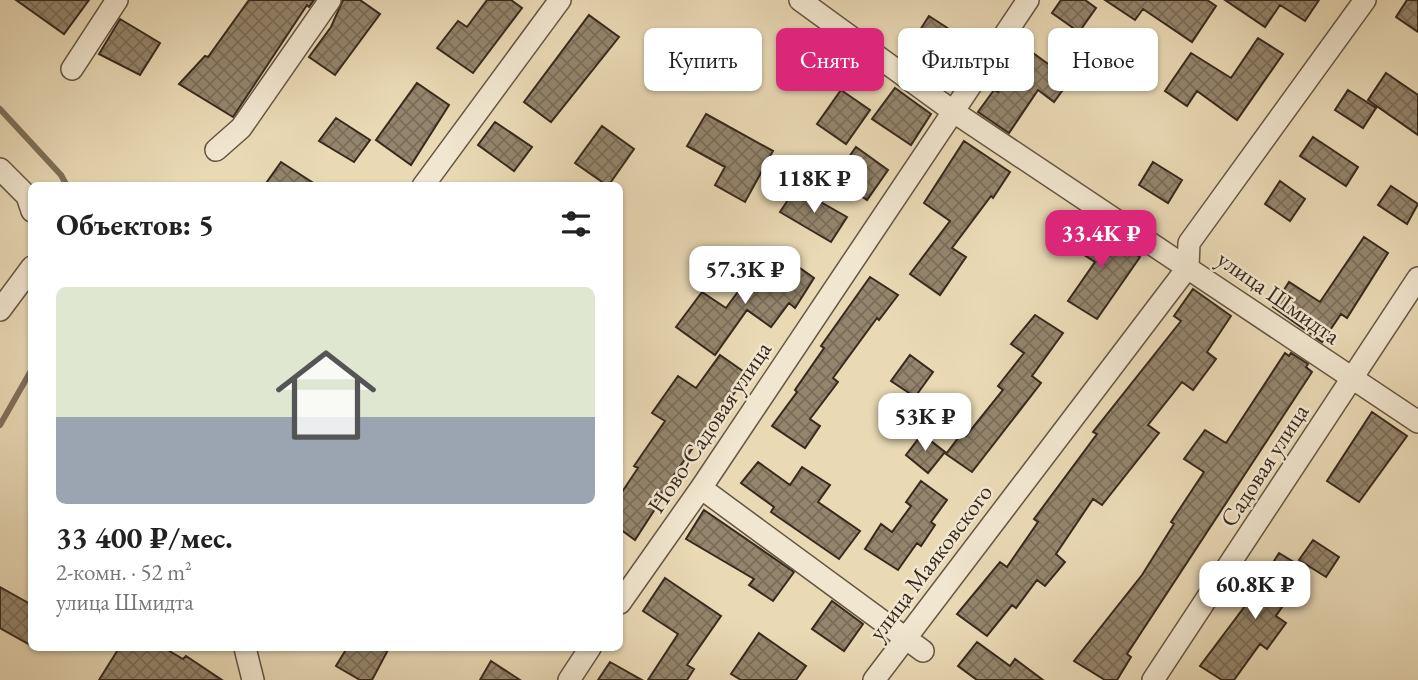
<!DOCTYPE html>
<html lang="ru">
<meta charset="utf-8">
<style>
:root{--surface:#fff;--page:#f2f2f2;--text:#222;--muted:#767676;--line:#e0e0e0;--accent:#db2777}
body{margin:0;font-family:"EB Garamond",serif;background:var(--page);color:var(--text);height:100vh;display:flex;flex-direction:column;font-size:26px;white-space:nowrap}
*{box-sizing:border-box;margin:0}
p{font-size:23px;color:var(--muted)}
.icon{flex:none;width:38px;height:38px;fill:none;stroke:currentColor;stroke-width:2;stroke-linecap:round;stroke-linejoin:round}
.map{position:relative;flex:1;overflow:hidden}
.panel{position:absolute;left:28px;top:182px;width:595px;height:469px;display:flex;flex-direction:column;background:var(--surface);border-radius:10px;box-shadow:0 2px 5px #0004}
.panel>*{flex:none}
.top-card{position:absolute;left:644px;top:28px;width:665px;height:63px;display:flex;gap:14px}
.price{position:absolute;translate:-50% -60px;padding:0 16px;border-radius:14px;background:#fff;color:#222;font-size:23px;line-height:46px;filter:drop-shadow(0 2px 4px #0008)}
.price::after{content:'';position:absolute;left:50%;top:42px;width:21px;height:16px;margin-left:-10px;background:inherit;clip-path:polygon(0 0,100% 0,50% 100%)}
.price.on{background:var(--accent);color:#fff}
ul{padding:0;list-style:none}
li{display:grid;align-content:center;gap:14px;height:371px;padding:0 28px}
li+li{border-top:2px solid var(--line)}
li span{display:grid;place-items:center;height:217px;border-radius:10px;color:#555}
li>.icon{margin-inline-start:auto}
span .icon{width:126px;height:126px;fill:#fffc;stroke-width:1}
li b{font-size:30px}
h2{display:flex;justify-content:space-between;align-items:center;height:84px;padding:0 28px;font-size:30px}
.pill{padding:0 24px;border-radius:10px;background:var(--surface);box-shadow:0 2px 5px #0004;font-size:24px;line-height:63px}
.pill.on{background:var(--accent);color:#fff}
.map>svg:first-child{display:block}
.lines{fill:none;stroke-linecap:round;stroke-linejoin:round}
.stream{stroke:#7d6f59;stroke-width:6}
.building{fill:url(#building-cross-hatch);stroke:#37291d;stroke-width:2}
.minor-casing{stroke:#645543;stroke-width:24}
.minor{stroke:#f1e6cf;stroke-width:21}
.labels{text-anchor:middle;dominant-baseline:central;stroke-width:5;stroke-linejoin:round;paint-order:stroke}
.street-label{font-size:24px;fill:#37291d;stroke:#f1e6cf}
</style>
<div class="map">
<svg width="1418" height="680" viewBox="0 0 1418 680">
<defs>
<pattern id="building-cross-hatch" width="8" height="8" patternUnits="userSpaceOnUse" patternTransform="scale(1.75)"><rect width="8" height="8" fill="#94856c"/><path d="M0 0l8 8M0 8l8-8" fill="none" stroke="#7a6d58"/></pattern>
</defs>
<rect width="100%" height="100%" fill="#e9d9b5"/>
<filter id="stains"><feTurbulence type="fractalNoise" baseFrequency=".00286" numOctaves="4"/><feColorMatrix values="0 0 0 0 .2 0 0 0 0 .09 0 0 0 0 .02 0 0 0 .5 -.17"/></filter>
<radialGradient id="worn" r=".72"><stop offset=".6" stop-color="#630" stop-opacity="0"/><stop offset="1" stop-color="#630" stop-opacity=".3"/></radialGradient>
<g class="lines">
<path class="stream" d="M0,109l61,66 6,11
M0,425l32,-56"/>
</g>
<path class="building" d="M16,0h73l-25,34z
M249,0h65l-5,7 -2,-2 -74,112 -54,-33 26,-28 3,1z
M343,0h17l20,14 -45,61 -26,-18 22,-30z
M487,0h24l11,8 -49,65 -36,-25 21,-27 9,6z
M1061,0h24l11,8 -17,24 -27,-19z
M1105,0h102l9,6 -24,36 -49,-33 -8,11z
M1225,0h94l-14,21 -25,-16 -15,22z
M1407,0h11v32l-22,-15z
M589,15l30,22 -68,85 -27,-20z
M929,16l37,24 -14,22 -37,-24z
M120,19l40,24 -20,32 -41,-21z
M1258,38l25,16 -46,66 -40,-29 -10,15 -22,-15 26,-38 40,25z
M1029,50l41,30 -16,22 -16,-12 -29,43 -31,-21 16,-22 4,2z
M1386,73l32,22v40l-50,-35z
M417,83l32,22 -38,60 -35,-25z
M895,88l36,26 -20,31 -39,-26z
M841,90l29,20 -24,34 -29,-20z
M1348,90l28,18 -13,20 -28,-18z
M706,114l67,37 -28,51 -30,-17 10,-18 -38,-21z
M336,118l34,22 -16,22 -35,-21z
M495,122l37,25 -18,24 -36,-26z
M602,126l32,23 -26,37 -33,-23z
M1313,137l45,30 -12,19 -46,-30z
M964,141l46,31 -17,26 -2,-2 -39,52 14,9 -26,38 -30,-21 40,-53 -26,-18z
M856,147l32,23 -21,30 -32,-23z
M281,162l37,24h-54z
M1153,162l29,18 -14,23 -29,-18z
M1280,181l25,18 -15,22 -25,-17z
M1391,186l27,18 -11,20 -29,-19z
M796,188l51,29 -16,25 -51,-30z
M1087,222l53,35 -43,62 -29,-18 27,-39 -25,-16z
M1364,237l24,16 -41,65 -6,-4 -19,28 -49,-35 16,-25 31,20z
M786,258l28,20 -19,30 -6,-5 -18,24 -24,-17 -32,45 -39,-28 26,-35 24,16 22,-30 15,10z
M870,277l28,18 -19,25 -2,-2 -44,60 5,4 -28,37 10,7 -15,22 -33,-22 25,-34 -2,-2 29,-42 -3,-2z
M1193,289l38,27 -24,36 9,7 -23,31 -11,-8 -34,43 11,8 -57,72 -9,-6 -37,55 9,8 -20,24 -8,-6 -21,28 -4,-3 -25,31 -30,-22 43,-52 7,5 31,-45 -4,-3 63,-85 -4,-2 88,-111 -7,-5z
M1035,315l28,18 -31,43 9,7 -69,89 -26,-18 16,-21 4,3 37,-46 -5,-4 26,-33 -13,-9z
M1285,353l4,3 2,-3 17,11 -2,3 6,5 -185,282 4,3 -14,23h-12l-31,-19 68,-86 32,-51 -3,-2 33,-50 -20,-13 21,-29 21,13z
M720,355l27,19 -47,70 -3,-2 -43,62 3,2 -22,34 -15,-11v-34l18,-27 -4,-2 31,-45 -13,-8 26,-37 18,12z
M910,355l23,17 -18,25 -24,-16z
M1372,412l35,24 -48,66 -32,-21z
M922,434l23,18 -17,21 -22,-18z
M758,462l32,23 12,-18 28,18 -12,17 42,29 -21,28 -68,-47 3,-5 -33,-24z
M921,481l26,19 -16,22 4,3 -14,21 -4,-3 -19,27 -33,-21 16,-25 11,8 19,-26 -5,-4z
M704,510l90,62 -21,29 -24,-16 5,-6 -68,-40z
M1313,540l26,17 -13,20 -27,-17z
M1279,553l28,17 -31,46 10,7 -19,26 -7,-5 -26,36h-12l-22,-14 51,-68z
M665,578l56,38 -34,49 7,4 -7,11h-39l30,-46 -35,-23z
M0,587l32,18v41l-32,-18z
M832,601l31,23 -19,27 -32,-22z
M759,633l47,33 -10,14h-55l-10,-6z
M977,642l33,24 5,-7 28,21h-66l-19,-14z
M119,648h45l19,11 3,-3 36,24h-123z
M347,648h42l-17,32h-12l-24,-14z
M491,661l29,19h-40z
M610,662l32,18h-44z"/>
<g class="lines">
<g class="minor-casing">
<path id="minor" d="M800,0l154,112 464,310
M72,69l45,-69
M216,150l25,-22 89,-128
M0,169l27,27 5,15
M423,186l137,-186
M0,310l32,-43
M701,488l222,163
M620,603l81,-115 327,-488
M245,648l8,32
M569,680l21,-32
M874,680l314,-413 1,-24 176,-243
M1153,680l265,-402"/>
</g>
<use href="#minor" class="minor"/>
</g>
<g class="labels">
<g class="street-label">
<text transform="translate(1279 297) rotate(35)">улица Шмидта</text>
<text transform="translate(709 427) rotate(-56)">Ново-Садовая улица</text>
<text transform="translate(1264 465) rotate(-57)">Садовая улица</text>
<text transform="translate(930 562) rotate(-53)">улица Маяковского</text>
</g>
</g>
<rect width="100%" height="100%" filter="url(#stains)"/>
<rect width="100%" height="100%" fill="url(#worn)"/>
</svg>
<b class="price" style="left:814px;top:215px">118K ₽</b>
<b class="price on" style="left:1101px;top:270px">33.4K ₽</b>
<b class="price" style="left:745px;top:306px">57.3K ₽</b>
<b class="price" style="left:925px;top:453px">53K ₽</b>
<b class="price" style="left:1255px;top:621px">60.8K ₽</b>
<div class="top-card">
<a class="pill">Купить</a>
<a class="pill on">Снять</a>
<a class="pill">Фильтры</a>
<a class="pill">Новое</a>
</div>
<section class="panel">
<h2>Объектов: 5<svg class="icon" aria-label="filters" viewBox="0 0 24 24"><path d="M4 7h16M4 17h16"/><circle cx="9" cy="7" r="2"/><circle cx="15" cy="17" r="2"/></svg></h2>
<ul>
<li><span style="background:linear-gradient(#dfe7d0 60%,#9aa5b1 0)"><svg class="icon" aria-label="home" viewBox="0 0 24 24"><path d="M3 11l9-7 9 7M6 9v11h12V9"/></svg></span><div><b>33 400 ₽/мес.</b><p>2-комн. · 52 m²</p><p>улица Шмидта</p></div></li>
</ul>
</section>
</div>
